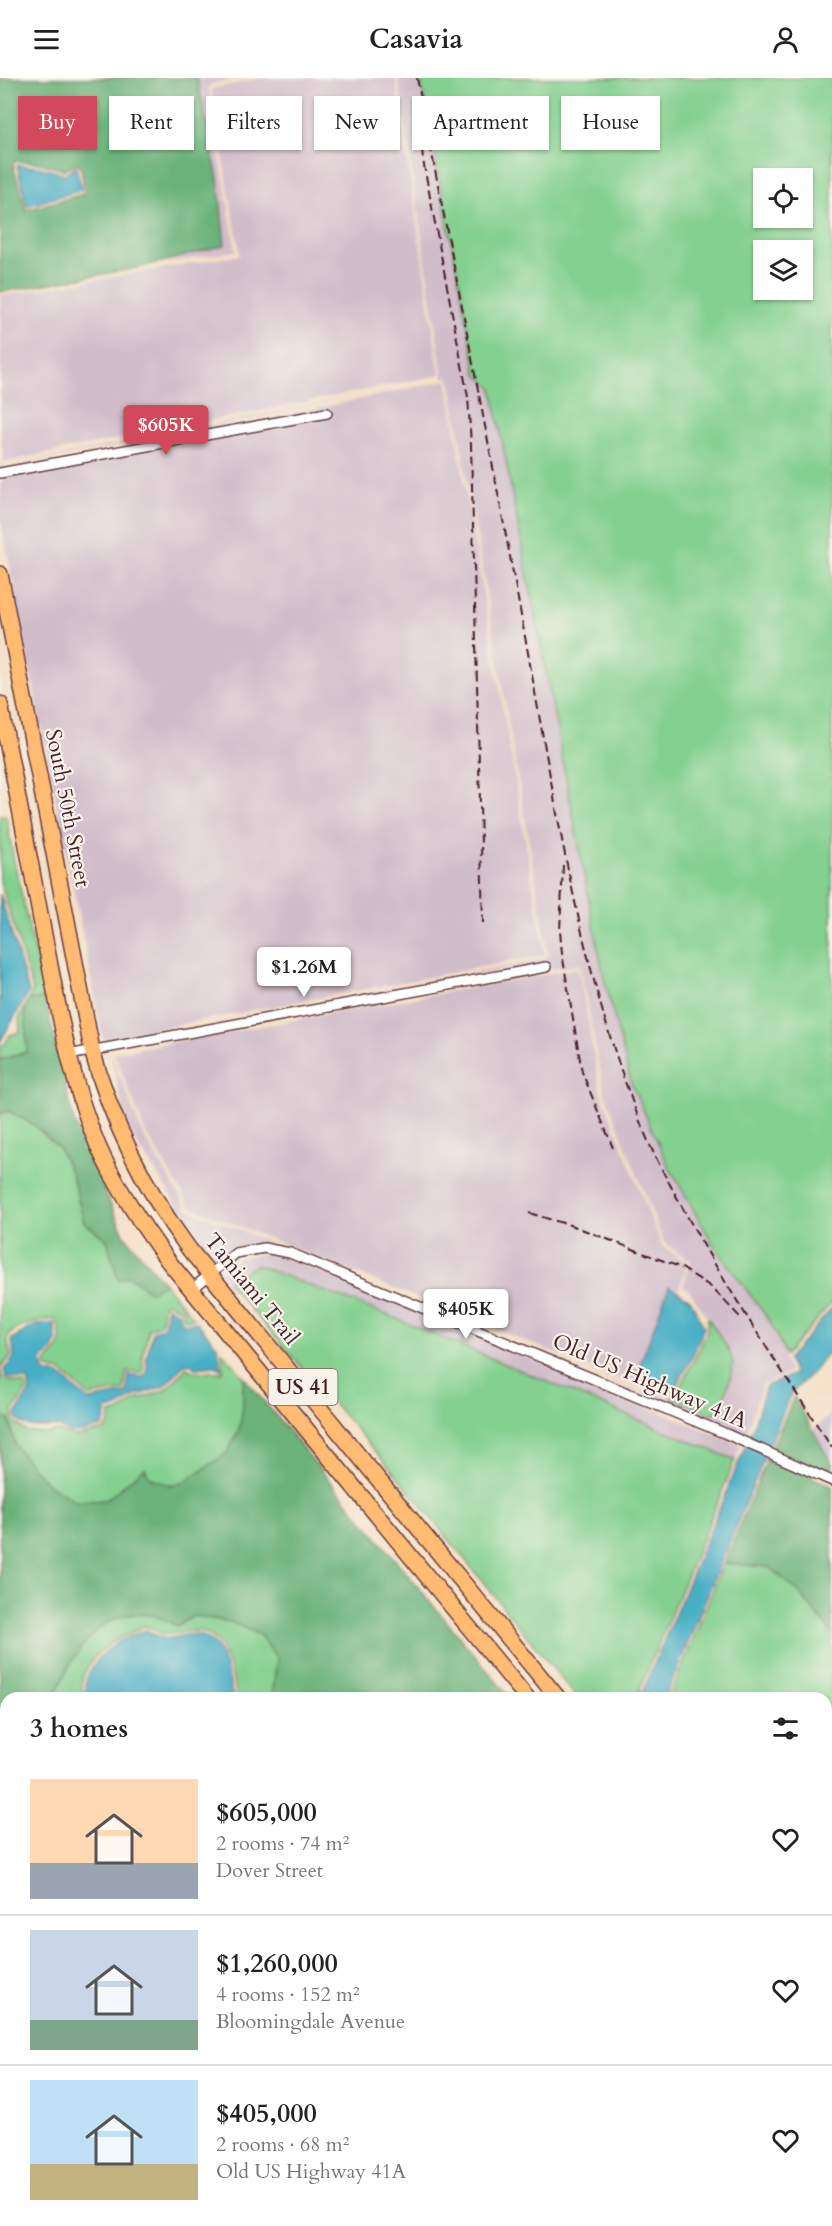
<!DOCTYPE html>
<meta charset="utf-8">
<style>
:root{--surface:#fff;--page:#f6f6f6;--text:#222;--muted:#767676;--line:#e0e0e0;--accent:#d1495b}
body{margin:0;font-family:Cardo,serif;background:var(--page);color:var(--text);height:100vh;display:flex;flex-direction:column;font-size:22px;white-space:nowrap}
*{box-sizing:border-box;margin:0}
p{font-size:20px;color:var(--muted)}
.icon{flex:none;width:33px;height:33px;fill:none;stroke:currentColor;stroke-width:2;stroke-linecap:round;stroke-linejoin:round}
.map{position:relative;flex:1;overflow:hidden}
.sheet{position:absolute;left:0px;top:1614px;width:832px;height:534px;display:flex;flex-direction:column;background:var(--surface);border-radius:18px 18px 0 0;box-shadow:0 2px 4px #0004}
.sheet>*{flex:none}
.banner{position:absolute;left:18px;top:18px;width:796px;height:54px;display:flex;gap:12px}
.fabs{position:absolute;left:753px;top:90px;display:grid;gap:12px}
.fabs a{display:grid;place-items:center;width:60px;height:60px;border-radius:0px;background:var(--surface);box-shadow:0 2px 4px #0004;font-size:30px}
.price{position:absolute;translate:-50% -51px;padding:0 14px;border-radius:6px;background:#fff;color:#222;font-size:20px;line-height:39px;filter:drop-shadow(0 2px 3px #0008)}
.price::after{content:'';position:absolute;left:50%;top:36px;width:18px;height:14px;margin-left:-9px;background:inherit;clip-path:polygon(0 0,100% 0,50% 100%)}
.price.selected{background:var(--accent);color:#fff}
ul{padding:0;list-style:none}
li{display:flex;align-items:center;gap:18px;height:150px;padding:0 30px}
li+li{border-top:2px solid var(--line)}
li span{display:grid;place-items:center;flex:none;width:168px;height:120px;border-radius:0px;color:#555}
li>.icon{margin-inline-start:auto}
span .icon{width:72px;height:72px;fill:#fffc;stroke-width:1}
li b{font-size:26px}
h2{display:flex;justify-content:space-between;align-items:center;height:72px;padding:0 30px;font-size:26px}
.tag{padding:0 21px;border-radius:0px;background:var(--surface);box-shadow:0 2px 4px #0004;font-size:21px;line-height:54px}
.tag.selected{background:var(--accent);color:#fff}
header{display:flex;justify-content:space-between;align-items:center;height:78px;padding:0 30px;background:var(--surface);font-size:27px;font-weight:800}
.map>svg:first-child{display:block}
.industrial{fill:#d1bdca}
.green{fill:#83d08f;stroke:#66785d;stroke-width:1.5;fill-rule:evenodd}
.forest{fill:#6ab27a;stroke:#5a6852;stroke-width:1.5;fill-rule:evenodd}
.water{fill:#46afc5;stroke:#486778;stroke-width:1.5}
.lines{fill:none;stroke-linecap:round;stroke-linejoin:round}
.minor-casing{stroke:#643c42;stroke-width:12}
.primary-casing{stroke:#643c42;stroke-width:18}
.minor{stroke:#fff;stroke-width:9}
.primary{stroke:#ffbb71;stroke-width:15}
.rail{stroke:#4a1f2b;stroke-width:2;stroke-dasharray:9 4.5;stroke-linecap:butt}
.labels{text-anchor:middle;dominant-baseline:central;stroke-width:4.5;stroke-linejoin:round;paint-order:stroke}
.shield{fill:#f7f3e8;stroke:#7e5f64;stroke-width:1.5}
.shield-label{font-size:21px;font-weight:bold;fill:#4a1f2b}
.street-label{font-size:22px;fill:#4a1f2b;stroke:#f7f3e8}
</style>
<header><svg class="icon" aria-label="menu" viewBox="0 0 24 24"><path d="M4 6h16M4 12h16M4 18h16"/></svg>Casavia<svg class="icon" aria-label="person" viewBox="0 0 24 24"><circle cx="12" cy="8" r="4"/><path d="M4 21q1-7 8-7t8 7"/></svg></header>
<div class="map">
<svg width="832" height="2148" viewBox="0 0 832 2148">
<rect width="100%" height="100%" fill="#f7f3e8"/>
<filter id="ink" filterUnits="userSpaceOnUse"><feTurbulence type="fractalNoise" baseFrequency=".0167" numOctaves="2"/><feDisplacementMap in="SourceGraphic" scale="12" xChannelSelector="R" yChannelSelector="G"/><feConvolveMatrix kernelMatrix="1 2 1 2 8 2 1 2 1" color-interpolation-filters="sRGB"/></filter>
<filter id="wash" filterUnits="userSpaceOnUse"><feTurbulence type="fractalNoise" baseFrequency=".008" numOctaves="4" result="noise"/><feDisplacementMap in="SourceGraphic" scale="24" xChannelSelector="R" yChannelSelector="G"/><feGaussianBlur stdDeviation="1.35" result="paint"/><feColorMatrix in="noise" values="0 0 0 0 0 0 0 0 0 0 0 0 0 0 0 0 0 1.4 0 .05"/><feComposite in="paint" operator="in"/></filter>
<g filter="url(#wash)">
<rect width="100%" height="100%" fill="#f5dfc6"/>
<path class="industrial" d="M197,0h45l-31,6 -3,4 28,163 -98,17 87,-23 -7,-66z
M262,0h133l45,297 -436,87 -4,-32v-134l240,-41 -29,-166z
M398,0h22l57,297 15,13 112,591 28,106 36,80 47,84 54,71 17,35 -2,4 6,13 -27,12 -18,53 -217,-90 113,45 3,-1 2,-4 65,27 21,-59 -42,-64 -7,-5 8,-25 -27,-18 -60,-152 -24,-126 -29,4 -2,-7 -359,65 355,-68 3,-4 -98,-575 -2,-3h-5z
M447,302l98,575 -442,84 -103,-522v-34l8,-7z
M365,316l-208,45 -157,29v-10l2,7 2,2z
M578,890l23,124 61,154 26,17 -46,125 -451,-181 -45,-73 -32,-81z
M110,973l33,84 45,74 88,36 -12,-2 -29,6 -20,15 -88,-136z
M264,1175l25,5 452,187 -6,15 -340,-142 -139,-53 -29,17 -7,-10 18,-14z
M832,1335v51l-19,-34z"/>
<path class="green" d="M420,0h412v1224l-46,53 -17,-35 -53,-71 -48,-84 -36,-80 -28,-106 -112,-591 -15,-13zM764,100h38v40h-38zM764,172h38v40h-38z
M0,737l6,1 8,45 31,137 -16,2 4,-10 -33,-109z
M25,929l2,45 -27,8v-14l5,-2 5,-9 10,-3 -1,-13z
M8,1033l25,13 25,23 14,28 12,47 23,18 11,40 11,-4 22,16 13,-9 30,35 -9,2 -3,-10 -14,-7 -4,1 -3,20 -12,5 -7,30 2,11 -2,3 -15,-1 -3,18 -35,6 -29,-25 -13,-3 -1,-6c16,-14 18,-22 10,-42 -9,-2 -44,7 -48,17 -1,5 2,15 3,19l-11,13 3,11 22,4 2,5 -14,22 1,11 12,9 21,2 11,-2 19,5 27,-6 4,-4 2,-12 8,-2 18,-12 30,-10 20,-22 9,4h28l-1,-20 21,24v31l-4,24 -13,23 -42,28 -13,4 -22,-9 -4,-9 -39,32 -30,2 -27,-17 -15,-16 -19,-24 -6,-26 -9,-5v-300z
M256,1187l139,53 340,142 -99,238h-59l-179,-221 -171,-195z
M708,1240c31,47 31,40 10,94l-6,2 -41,-17 2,-4 4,-1c11,-20 22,-39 30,-61 1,-5 -1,-8 1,-13z
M724,1485l45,4 29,24 34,42v369l-6,-7v-297h-157z
M126,1536l27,1 24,10 17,-9 37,6 29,13 17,23 -5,40h-35c-4,-21 -12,-63 -38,-67 -11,-2 -22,4 -33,3 -7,0 -15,-7 -22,-8 -23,10 -50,23 -60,48 -3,6 -1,17 -2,24h-28c11,-24 23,-55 46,-71 8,-5 18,-9 26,-13z
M0,1852l6,8v271l-5,3v5z
M24,2142h208l-5,6h-177l-3,-2z
M286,2142h274l9,6h-288z"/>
<path class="forest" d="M0,0h197l21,101 7,66 -87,23 -138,24zM15,83l25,2 24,7 14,-7 3,6 4,23 -2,2 -57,16 -13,-45z
M45,920l29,124 51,114 39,47 -13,9 -22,-16 -11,4 -11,-40 -23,-18 -12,-47 -14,-28 -25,-23 -25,-13 -8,3v-54l27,-8 -2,-45 4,-7z
M243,1298l267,322h-238l5,-40 -17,-23 -29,-13 -37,-6 -17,10c-8,-4 -17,-9 -26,-11 -54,-9 -78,42 -98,83h-47v240l-6,-8v-516l9,5 6,26 19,24 15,16 27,17 30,-2 39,-32 4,9 22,9 13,-4 42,-28 13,-23 4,-24z
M794,1319l38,67v12l-60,-28z
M768,1379l64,29v147l-34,-42 -29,-24 -45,-4z
M827,2001l5,6v141h-263l-9,-6h266z"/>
<path class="water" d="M17,87l22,2 26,7 11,-7 6,23 -55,16z
M0,816l29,98 -29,50z
M669,1208l21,13 14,28 -11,29 -19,34 -36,-20z
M167,1229l13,6 2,11 15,-2 21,25 3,22 -6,-3 -20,2 -4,-4h-7l-19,22 -30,10 -19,12 -9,2 -4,16c-11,3 -22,8 -33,6 -4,-1 -8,-5 -13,-5 -15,0 -27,3 -40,-7l-1,-6 14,-24 -2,-10 -22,-2 -2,-8 10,-12 -2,-19 24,-14 18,-2c4,21 4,23 -12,37l2,12 15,3 29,25 39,-7 2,-18 15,2 4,-6 -2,-12 7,-28 11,-4z
M832,1230v40l-17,22 -24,23 -126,305h-25l113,-270 13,-42 29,-12 -7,-15z
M146,1552c6,3 12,7 17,8 11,2 25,-7 37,-3 24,7 29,43 33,63h-147c0,-7 -1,-17 2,-23 10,-23 36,-39 58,-45z"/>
</g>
<g filter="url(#ink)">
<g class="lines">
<g class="minor-casing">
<path id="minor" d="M0,395l327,-60
M68,977l478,-88
M191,1212l45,-37 28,-5 26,5 434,180 108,48"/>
</g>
<g class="primary-casing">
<path id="primary" d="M0,496l92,476c20,73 52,138 97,199l369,449
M0,626c15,79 30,157 45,236 14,70 25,140 53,206 18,41 45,80 71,116l358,436
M826,1947l6,6
M826,1985l6,7"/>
</g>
<use href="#minor" class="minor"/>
<use href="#primary" class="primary"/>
<path class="rail" d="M417,0c37,188 74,376 109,564 30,164 54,332 117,487 12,30 28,57 43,85 44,80 96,157 146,234
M421,58l2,24 45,237 3,48 12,478
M563,787l-3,66 2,22 20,119 31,76
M529,1135l47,14 106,41 29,19 29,30"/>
</g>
</g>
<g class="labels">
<rect class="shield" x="268.5" y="1291" width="69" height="36" rx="4.5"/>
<g class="shield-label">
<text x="303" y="1309">US 41</text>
</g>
<g class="street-label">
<text transform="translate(68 730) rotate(79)">South 50th Street</text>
<text transform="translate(252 1211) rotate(51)">Tamiami Trail</text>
<text transform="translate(650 1303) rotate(23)">Old US Highway 41A</text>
</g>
</g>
</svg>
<div class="fabs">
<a><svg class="icon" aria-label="locate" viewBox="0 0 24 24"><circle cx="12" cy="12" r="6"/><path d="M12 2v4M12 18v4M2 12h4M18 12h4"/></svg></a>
<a><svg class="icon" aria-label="layers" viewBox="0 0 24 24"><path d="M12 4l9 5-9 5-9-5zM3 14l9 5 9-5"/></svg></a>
</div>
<b class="price selected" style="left:166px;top:378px">$605K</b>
<b class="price" style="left:304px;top:920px">$1.26M</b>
<b class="price" style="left:466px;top:1262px">$405K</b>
<div class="banner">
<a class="tag selected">Buy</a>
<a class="tag">Rent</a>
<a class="tag">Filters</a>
<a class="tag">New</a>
<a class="tag">Apartment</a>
<a class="tag">House</a>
</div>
<section class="sheet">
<h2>3 homes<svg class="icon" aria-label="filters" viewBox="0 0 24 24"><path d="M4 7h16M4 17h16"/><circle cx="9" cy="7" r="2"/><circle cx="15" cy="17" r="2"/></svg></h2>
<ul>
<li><span style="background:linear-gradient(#ffd9b3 70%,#9aa5b1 0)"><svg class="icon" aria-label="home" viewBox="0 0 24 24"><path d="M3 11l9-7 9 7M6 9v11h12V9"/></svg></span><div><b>$605,000</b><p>2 rooms · 74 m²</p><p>Dover Street</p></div><svg class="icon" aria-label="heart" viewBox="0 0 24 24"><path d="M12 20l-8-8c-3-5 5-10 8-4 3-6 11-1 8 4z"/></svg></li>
<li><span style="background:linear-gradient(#c9d6e8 75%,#7fa58c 0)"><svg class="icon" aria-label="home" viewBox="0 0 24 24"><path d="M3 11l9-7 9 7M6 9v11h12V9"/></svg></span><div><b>$1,260,000</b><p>4 rooms · 152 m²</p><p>Bloomingdale Avenue</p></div><svg class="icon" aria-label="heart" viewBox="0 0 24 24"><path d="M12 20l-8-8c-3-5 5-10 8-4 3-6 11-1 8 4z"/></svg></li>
<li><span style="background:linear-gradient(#bfe0f5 70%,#c2b280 0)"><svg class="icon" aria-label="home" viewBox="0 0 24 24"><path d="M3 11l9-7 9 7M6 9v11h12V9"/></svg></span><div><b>$405,000</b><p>2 rooms · 68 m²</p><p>Old US Highway 41A</p></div><svg class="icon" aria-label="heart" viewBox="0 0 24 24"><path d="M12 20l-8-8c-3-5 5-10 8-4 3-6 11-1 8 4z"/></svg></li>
</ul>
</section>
</div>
